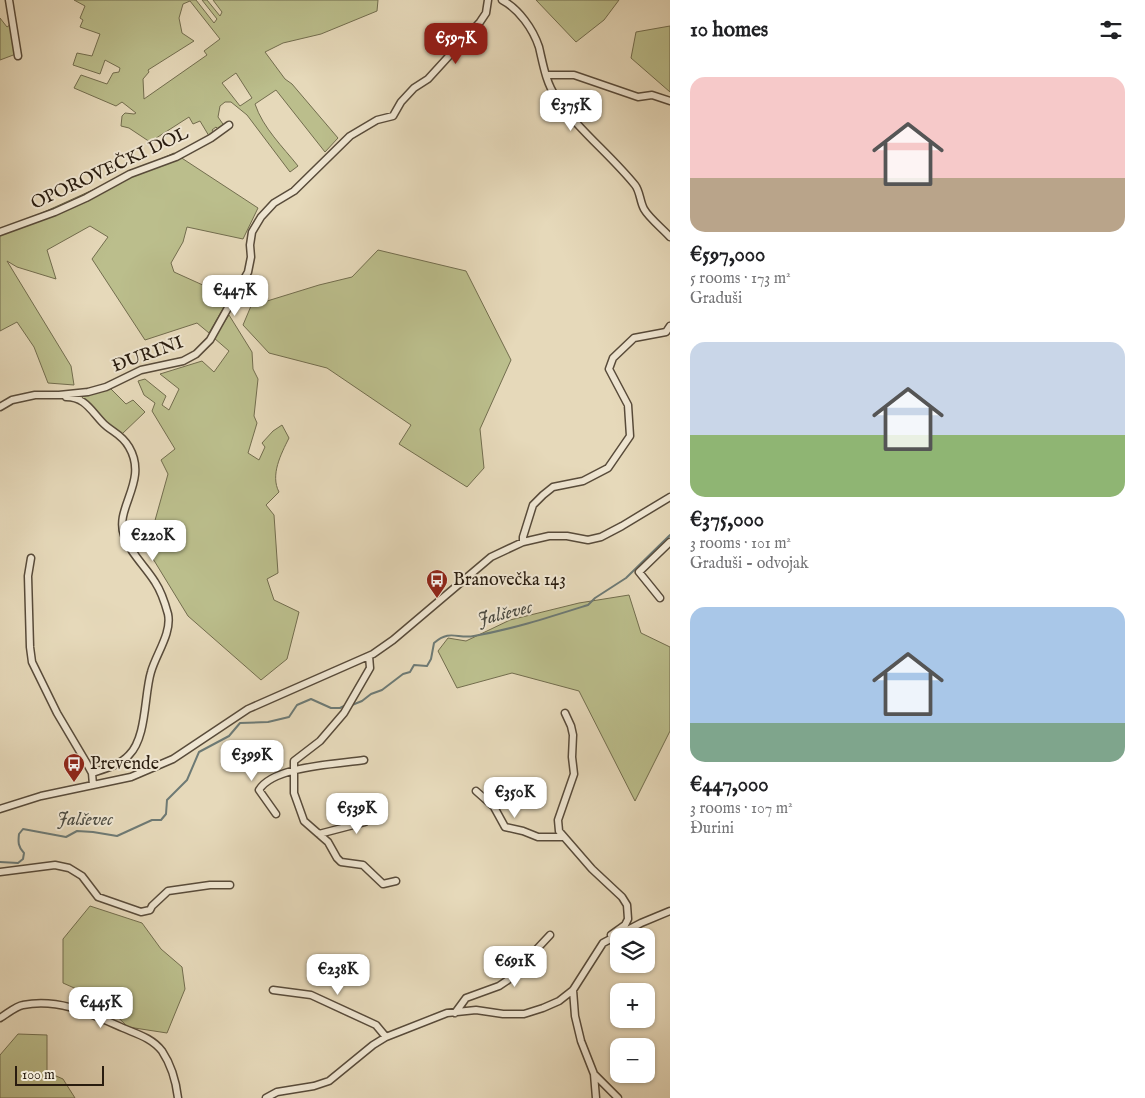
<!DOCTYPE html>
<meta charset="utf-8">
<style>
:root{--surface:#fff;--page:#f2f2f2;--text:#202124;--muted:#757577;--accent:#8f2418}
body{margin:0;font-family:"IM FELL English",serif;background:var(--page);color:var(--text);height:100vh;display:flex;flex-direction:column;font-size:19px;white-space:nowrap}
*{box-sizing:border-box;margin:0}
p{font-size:16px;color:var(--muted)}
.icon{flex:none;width:28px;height:28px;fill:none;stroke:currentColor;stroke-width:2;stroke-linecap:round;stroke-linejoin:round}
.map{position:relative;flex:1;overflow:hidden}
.side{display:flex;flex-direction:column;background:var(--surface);width:475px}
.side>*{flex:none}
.tools{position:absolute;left:610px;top:928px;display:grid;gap:10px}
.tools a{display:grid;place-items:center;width:45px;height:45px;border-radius:10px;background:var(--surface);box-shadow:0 1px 4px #0004;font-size:25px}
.scale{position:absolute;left:15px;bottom:12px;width:89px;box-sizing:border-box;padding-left:5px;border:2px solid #291c0f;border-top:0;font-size:14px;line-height:18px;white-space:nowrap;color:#291c0f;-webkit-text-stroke:4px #efe6d2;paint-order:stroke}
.price{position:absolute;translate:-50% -42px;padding:0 11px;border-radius:10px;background:#fff;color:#222;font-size:16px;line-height:32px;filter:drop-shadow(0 1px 2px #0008)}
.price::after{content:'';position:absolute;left:50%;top:30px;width:15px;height:11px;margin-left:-8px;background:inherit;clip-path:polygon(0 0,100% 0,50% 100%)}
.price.on{background:var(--accent);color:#fff}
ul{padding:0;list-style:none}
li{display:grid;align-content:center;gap:10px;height:265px;padding:0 20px}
li span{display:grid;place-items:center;height:155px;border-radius:15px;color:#555}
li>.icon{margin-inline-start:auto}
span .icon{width:90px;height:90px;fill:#fffc;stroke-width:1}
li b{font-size:21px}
h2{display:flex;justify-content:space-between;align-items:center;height:60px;padding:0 20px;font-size:21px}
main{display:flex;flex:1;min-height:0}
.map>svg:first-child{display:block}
.green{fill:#bbbe8c;stroke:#726d4e;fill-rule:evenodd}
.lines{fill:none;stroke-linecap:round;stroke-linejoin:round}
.stream{stroke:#6d7a75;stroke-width:2}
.minor-casing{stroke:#584b3a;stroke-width:9}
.minor{stroke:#efe6d2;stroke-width:6}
.labels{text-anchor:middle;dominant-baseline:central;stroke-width:4;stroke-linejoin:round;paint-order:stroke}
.street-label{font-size:18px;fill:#291c0f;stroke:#efe6d2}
.poi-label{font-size:18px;fill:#291c0f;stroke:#efe6d2;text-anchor:start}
.water-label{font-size:19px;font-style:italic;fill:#4b4b42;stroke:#efe6d2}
</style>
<main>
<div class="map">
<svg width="670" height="1098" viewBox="0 0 670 1098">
<rect width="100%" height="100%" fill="#e6d9ba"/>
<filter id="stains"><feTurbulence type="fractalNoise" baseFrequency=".004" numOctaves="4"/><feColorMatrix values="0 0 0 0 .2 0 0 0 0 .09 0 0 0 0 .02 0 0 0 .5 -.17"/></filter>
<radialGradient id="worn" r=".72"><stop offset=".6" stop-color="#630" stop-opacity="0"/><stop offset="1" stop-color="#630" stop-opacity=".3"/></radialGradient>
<path class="green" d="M74,0h122l18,23 3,-4 -15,-19h5l13,16 2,-4 -9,-12h165l-1,11 -56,23 -38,9 -18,9 20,27 7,5 46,54 -13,14 -49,-62 -21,14c8,24 28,43 43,62l-8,6 -43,-57 -16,-13h-6l-5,4 -2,11 7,10 -6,3 -3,-3 -4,3 2,3 -5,3 -9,-15 -7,3 -4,-7 -39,25 -21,-14 -8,-2 1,-10 3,-3 9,1 2,-1 -14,-11 -6,4 -42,-18 7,-13 26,9 6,-11 6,-1 1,-4 -15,-8 -5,14 -27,-9 4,-12 15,3 8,-22 -20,-7 3,-7 -3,-2 5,-12zM190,1l30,38 -16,12 3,4 -63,44 -1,-20 6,-7 -1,-2 46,-29 -12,-8 -3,-15 4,-14zM236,73l16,25 -12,8 -18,-23z
M536,0h83l-15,20 -28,22z
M0,18l7,9 4,-3 5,30 -16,6z
M670,26v66l-39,-34 5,-26z
M174,153l84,55 -15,31 -56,-12 -4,15 -12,21 3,9 42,19 12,9 -19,33 -12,-10 -52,17 -53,-81 16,-22 -18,-11 -43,24 9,29 -39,-12 -10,-6 64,105 3,19 -26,-2 -14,-36 -17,-25 -17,9v-99z
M378,250l88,21 45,89 -31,69 4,39 -17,19 -68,-43 12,-19 -84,-57 -58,-15 -26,-28 8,-19 68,-21 33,-8z
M229,315l23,37 1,17 5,10 -4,37 3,7 -9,30 11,7 6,-13 -3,-4 11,-12 9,-6 7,13c-8,16 -19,37 -10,54l-13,13 8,10 4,58 -11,6 7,21 25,12 -12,47 -26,21 -73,-64 -41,-67 21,-75 -7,-14 14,-11 -23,-38 3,-8 -11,-8 -6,-14 7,-2 21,17 -4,9 7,5 10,-21 -19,-15 42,-13 12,11 15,-21 -15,-13z
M110,388l16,16 7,-4 12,12 -23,22 -12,-9 -29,-29z
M629,595l12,38 29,14v84l-35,70 -56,-110 -67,-18 -55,15 -19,-37 10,-13 18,3 44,-21 69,-17z
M90,906l52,17 19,26 21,18 3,22 -18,44 -39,-6 -29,-28 -36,-16v-44z
M18,1034l29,1v37l16,7 12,19h-75v-43z"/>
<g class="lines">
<path class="stream" d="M352,705l10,-4 9,-7 11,-4 21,-16 7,-2 4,-7 13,1 4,-7 3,-16c16,-14 23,-4 40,-7 39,-7 76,-19 114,-31l7,-7 31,-20 44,-43
M0,862l18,1 5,-4 1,-6c-6,-6 -6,-11 -5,-19l4,-5 43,8 11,-6 16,1 24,4 35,-16h9l5,-6 1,-14 20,-20 12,-28 30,-16 11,-13 28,-1 21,-5 8,-12 14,-6 20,9h9l8,-4"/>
<g class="minor-casing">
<path id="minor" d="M9,0l9,56
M502,0c17,9 31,29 37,47 4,17 7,36 17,50 22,33 54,57 79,88 5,6 5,17 9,24 5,9 19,20 26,28
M546,75h28l64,22 14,-2 18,6
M0,232l55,-20 31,-14 44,-24 46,-17 35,-19 18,-13
M66,397c18,0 24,12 36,25 9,10 19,11 27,25 20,34 -15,61 -5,88 6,18 21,31 31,47 6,9 10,21 13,32 4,19 -12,40 -17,58 -7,23 -4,65 -22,83 -9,10 -25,14 -37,18l1,12
M0,407l12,-7 23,-5h24l29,-3 18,-5 35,-17 42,-9 13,-7 14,-14 38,-68 3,-15 -1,-12 2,-13 9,-15 13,-14 20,-12 56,-55 27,-16 16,-4 8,-14 13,-14 14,-9 52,-57 6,-9 2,-13
M523,542v-5l10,-32 10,-10 10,-8 30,-6 25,-13 22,-32 -2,-31 -19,-36 4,-11 21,-20 32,-6 4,-6
M31,558l-3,18 2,71 2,15 25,51 29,49 6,11
M660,598l-21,-26 31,-30
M369,656l1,12 -26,45 -24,28 -26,20v32l10,28 24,21 9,16 4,4 22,3 20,19 13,-3
M565,713l6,13 2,9 -1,22 2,17 -16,46 1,11 33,38 30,28 5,8 1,14 -3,6 -14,10
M476,791l18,16 11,20 18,4 15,6h25
M0,809l41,-13 90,-19 42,-18 75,-50 125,-55 20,-14 98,-83 32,-15 26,-6h18l21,4 13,-3 21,-11 48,-29
M276,814l-17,-24c14,-24 79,-26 105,-30
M319,834l46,-12 3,-4 1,-9
M0,872l55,-7 14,3 13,8 16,21 43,15 9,-2 2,-4 16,-15 42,-6h20
M273,990l38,5 65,30 10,12
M573,990l2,26 6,25 13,33 2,24
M455,1013l11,-15 33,-12 9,-6 42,-45
M0,1018c7,-4 16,-12 23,-13 37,-7 68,9 100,23 14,6 29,10 39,23 10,15 14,30 16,47
M595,1075l23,23
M266,1098l11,-6 37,-6 15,-5 44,-36 13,-8 61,-24 29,-3 27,4h21l19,-6 16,-7 14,-11 30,-47 38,-20 29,-12"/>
</g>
<use href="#minor" class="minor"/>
</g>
<defs>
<g id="bus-pin" transform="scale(1.125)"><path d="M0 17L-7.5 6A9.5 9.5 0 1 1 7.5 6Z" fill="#8f2418" stroke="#efe6d2"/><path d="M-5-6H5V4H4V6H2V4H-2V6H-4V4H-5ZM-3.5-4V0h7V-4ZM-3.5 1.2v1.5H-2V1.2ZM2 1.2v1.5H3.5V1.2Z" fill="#fff"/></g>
</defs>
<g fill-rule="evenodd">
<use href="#bus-pin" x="437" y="580"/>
<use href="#bus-pin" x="74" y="764"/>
</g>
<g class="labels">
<g class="street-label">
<text transform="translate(110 169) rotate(-25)">OPOROVEČKI DOL</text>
<text transform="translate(148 355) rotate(-20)">ĐURINI</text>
</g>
<g class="poi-label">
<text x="453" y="580">Branovečka 143</text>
<text x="90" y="764">Prevende</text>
</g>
<g class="water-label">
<text transform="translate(505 614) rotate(-14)">Jalševec</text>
<text x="85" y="820">Jalševec</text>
</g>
</g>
<rect width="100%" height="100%" filter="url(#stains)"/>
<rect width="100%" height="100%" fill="url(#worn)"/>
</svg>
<div class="tools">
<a><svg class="icon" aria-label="layers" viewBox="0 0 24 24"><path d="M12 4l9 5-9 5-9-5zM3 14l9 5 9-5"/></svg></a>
<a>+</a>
<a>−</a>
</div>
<div class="scale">100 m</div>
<b class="price on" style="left:456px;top:65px">€597K</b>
<b class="price" style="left:571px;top:132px">€375K</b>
<b class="price" style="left:235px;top:317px">€447K</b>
<b class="price" style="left:153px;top:562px">€220K</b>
<b class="price" style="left:252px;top:782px">€399K</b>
<b class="price" style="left:515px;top:819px">€350K</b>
<b class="price" style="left:357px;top:835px">€539K</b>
<b class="price" style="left:515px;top:988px">€691K</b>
<b class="price" style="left:338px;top:996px">€238K</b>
<b class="price" style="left:101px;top:1029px">€445K</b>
</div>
<section class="side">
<h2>10 homes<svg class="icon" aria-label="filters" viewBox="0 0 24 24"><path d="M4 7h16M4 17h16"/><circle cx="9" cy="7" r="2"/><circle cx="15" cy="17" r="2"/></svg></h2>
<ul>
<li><span style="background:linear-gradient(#f6c9c9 65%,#b9a48a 0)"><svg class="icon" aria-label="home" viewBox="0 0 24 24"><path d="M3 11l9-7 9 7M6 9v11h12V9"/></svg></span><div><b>€597,000</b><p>5 rooms · 173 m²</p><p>Graduši</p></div></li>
<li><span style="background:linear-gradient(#c9d6e8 60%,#8fb573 0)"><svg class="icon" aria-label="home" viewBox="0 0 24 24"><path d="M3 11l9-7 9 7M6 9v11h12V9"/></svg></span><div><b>€375,000</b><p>3 rooms · 101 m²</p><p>Graduši - odvojak</p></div></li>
<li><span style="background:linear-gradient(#a9c7e8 75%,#7fa58c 0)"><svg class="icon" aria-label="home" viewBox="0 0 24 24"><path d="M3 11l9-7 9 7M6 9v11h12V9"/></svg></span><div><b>€447,000</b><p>3 rooms · 107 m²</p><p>Đurini</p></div></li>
</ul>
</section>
</main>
